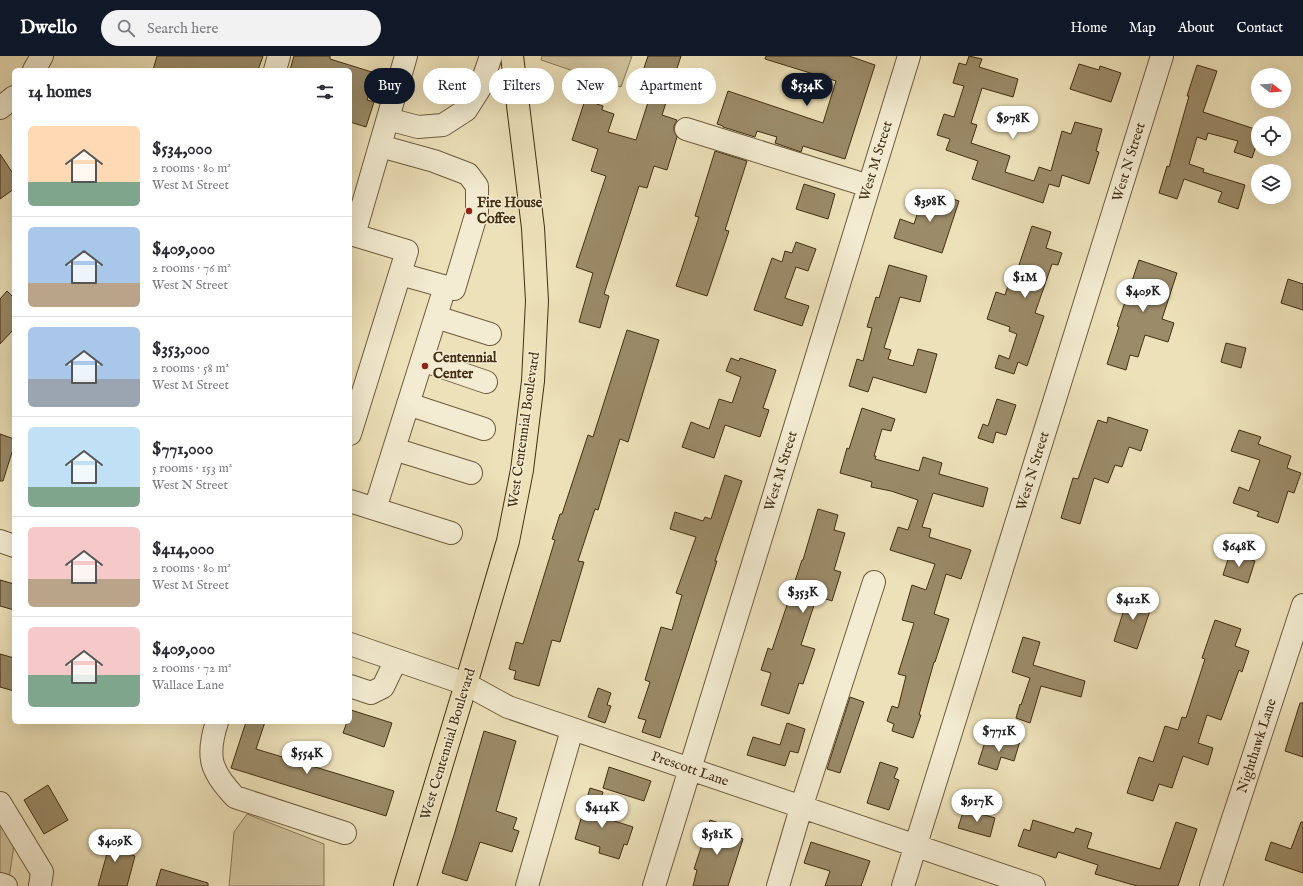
<!DOCTYPE html>
<meta charset="utf-8">
<style>
:root{--surface:#fff;--page:#f2f2f3;--text:#2b2b33;--muted:#7c7c81;--line:#e1e1e2;--accent:#111827}
body{margin:0;font-family:"IM FELL English",serif;background:var(--page);color:var(--text);height:100vh;display:flex;flex-direction:column;font-size:15px;white-space:nowrap}
*{box-sizing:border-box;margin:0}
p{font-size:13px;color:var(--muted)}
.icon{flex:none;width:22px;height:22px;fill:none;stroke:currentColor;stroke-width:2;stroke-linecap:round;stroke-linejoin:round}
.map{position:relative;flex:1;overflow:hidden}
.sheet{position:absolute;left:12px;top:12px;width:340px;height:656px;display:flex;flex-direction:column;background:var(--surface);border-radius:6px;box-shadow:0 4px 16px #0002}
.sheet>*{flex:none}
.hud{position:absolute;left:364px;top:12px;width:380px;height:36px;display:flex;gap:8px}
.needle{width:26px;rotate:107deg}
.fabs{position:absolute;left:1251px;top:12px;display:grid;gap:8px}
.fabs a{display:grid;place-items:center;width:40px;height:40px;border-radius:50%;background:var(--surface);box-shadow:0 4px 16px #0002;font-size:20px}
.price{position:absolute;translate:-50% -34px;padding:0 9px;border-radius:14px;background:#fff;color:#222;font-size:13px;line-height:26px;filter:drop-shadow(0 1px 2px #0008)}
.price::after{content:'';position:absolute;left:50%;top:24px;width:12px;height:9px;margin-left:-6px;background:inherit;clip-path:polygon(0 0,100% 0,50% 100%)}
.price.current{background:var(--accent);color:#fff}
ul{padding:0;list-style:none}
li{display:flex;align-items:center;gap:12px;height:100px;padding:0 16px}
li+li{border-top:1px solid var(--line)}
li span{display:grid;place-items:center;flex:none;width:112px;height:80px;border-radius:6px;color:#555}
li>.icon{margin-inline-start:auto}
span .icon{width:48px;height:48px;fill:#fffc;stroke-width:1}
li b{font-size:17px}
h2{display:flex;justify-content:space-between;align-items:center;height:48px;padding:0 16px;font-size:17px}
.pill{padding:0 14px;border-radius:18px;background:var(--surface);box-shadow:0 4px 16px #0002;font-size:14px;line-height:36px}
.pill.current{background:var(--accent);color:#fff}
header{display:flex;align-items:center;gap:24px;box-sizing:border-box;height:56px;padding:0 20px;background:var(--accent);color:#fff}
header strong{font-size:19px}
nav{display:flex;gap:22px;margin-inline-start:auto;font-size:14px}
.search{width:280px;height:36px;background:var(--page);display:flex;align-items:center;gap:10px;box-sizing:border-box;padding:0 14px;border-radius:22px;color:var(--muted);font-size:15px}
.map>svg:first-child{display:block}
.green{fill:#d0c39d;stroke:#8a7858}
.building{fill:#9b8b69;stroke:#432e12}
.lines{fill:none;stroke-linecap:round;stroke-linejoin:round}
.minor-casing{stroke:#6e5b3c;stroke-width:24}
.major-casing{stroke:#432e12;stroke-width:24}
.minor{stroke:#f3ecd2;stroke-width:22}
.major{stroke:#ede1b9;stroke-width:22}
.poi-dot{fill:#8f2418;stroke:#f3ecd2;stroke-width:1.5}
.labels{text-anchor:middle;dominant-baseline:central;stroke-width:3;stroke-linejoin:round;paint-order:stroke}
.street-label{font-size:14px;fill:#432e12;stroke:#f3ecd2}
.poi-label{font-size:14px;font-weight:bold;fill:#432e12;stroke:#f3ecd2;text-anchor:start}
</style>
<header>
<strong>Dwello</strong>
<div class="search"><svg class="icon" aria-label="search" viewBox="0 0 24 24"><circle cx="10" cy="10" r="6"/><path d="M15 15l6 6"/></svg>Search here</div>
<nav><a>Home</a><a>Map</a><a>About</a><a>Contact</a></nav>
</header>
<div class="map">
<svg width="1303" height="830" viewBox="0 0 1303 830">
<rect width="100%" height="100%" fill="#ede1b9"/>
<filter id="stains"><feTurbulence type="fractalNoise" baseFrequency=".005" numOctaves="4"/><feColorMatrix values="0 0 0 0 .2 0 0 0 0 .09 0 0 0 0 .02 0 0 0 .5 -.17"/></filter>
<radialGradient id="worn" r=".72"><stop offset=".6" stop-color="#630" stop-opacity="0"/><stop offset="1" stop-color="#630" stop-opacity=".3"/></radialGradient>
<path class="green" d="M542,0h90l-11,31 -80,-27z
M247,758l77,30v42h-95l5,-54z
M0,768l14,21 -6,41h-8z"/>
<path class="building" d="M157,0h106l-5,14h-105z
M294,0h36v3l45,14 -8,27 7,2 -8,25 -16,-5v-52h-60z
M648,0h33l-19,59 15,5 -3,6v5l3,6 -10,33 -13,-4 -7,22 -8,-2 -35,108 5,2 -9,32 -21,-6 14,-49 -17,-6 30,-91 -15,-5 7,-22 -26,-9 13,-40 18,6 -1,4 12,4 -6,18 28,8 14,-44 -14,-4z
M766,0h83l26,9 -30,94 -42,-13 -2,6 -26,-9 2,-6 -20,-6 -2,6 -32,-10v-1l-6,-2 11,-33 95,32 13,-42 -71,-22z
M969,0l13,3 -3,8 39,12 -5,18 -31,-9 -11,35 6,2 -6,18 39,13 -5,16 29,9 5,-14 12,4 11,-40 9,3 4,-12 27,7 -6,22 3,1 -10,32 -27,-9 -3,12 -10,-3 -6,19 -71,-24 6,-18 -32,-11 4,-11 -13,-4 7,-21 10,3 10,-31 -11,-3 6,-20 7,2z
M1079,8l20,6 1,-4 21,7 -10,29 -41,-13z
M1197,9l20,6 -14,41 55,18v10l-6,18 -18,-6 4,-11 -30,-8 -2,7 -9,-3 -8,27 15,5 -1,3 42,13 -7,24 -20,-7 4,-10 -38,-13 -7,20 -18,-6 8,-27 2,1 20,-71h-2z
M715,95l32,10 -22,69 4,1 -22,65 -31,-10 23,-69 -4,-1z
M0,98l14,21v14l-14,10z
M804,128l31,10 -7,25 -32,-10z
M925,134l34,11 -17,52 -48,-15 6,-19 14,5z
M1032,170l19,6 -5,16 16,5 -4,12 -6,-1 -17,49 9,3 -17,50 -9,-4 -4,12 -19,-6 4,-13 10,4 8,-25 -8,-3 1,-4 -23,-8 9,-27 9,3 7,-22 4,1z
M796,186l20,7 -8,22 -12,-4 -11,31 24,8 -7,20 -48,-16 18,-52 10,4 3,-11 7,2z
M1139,204l38,13 -15,46 12,4 -6,19 -23,-7 -7,22 -8,-2 -4,15 -19,-6 12,-37 -2,-1z
M889,209l38,11 -7,26 -20,-5 -16,51 7,2 -3,9 25,7 5,-17 19,5 -11,39 -53,-16 -5,15 -19,-6 8,-27 6,2 9,-33 -5,-1 9,-30 3,1z
M1288,223l15,5v26l-22,-7z
M7,235l7,7v31l-14,15v-45z
M627,274l32,10 -31,102 -8,-3 -22,71 -3,-1 -17,52 6,1 -24,80 -8,-2 -13,46 -25,-7 2,-8 -7,-2 7,-27 7,2 32,-104 -3,-1 8,-25h2l26,-79 5,2z
M1226,287l20,5 -5,20 -20,-6z
M731,302l8,3 1,-3 36,12 -13,38 6,2 -9,27 -35,-12 -11,33 -32,-11 9,-25 18,7 10,-30 13,4 9,-26 -15,-6z
M997,343l19,6 -10,30 -10,-3 -3,11 -15,-5 5,-14 5,2z
M862,352l33,11 -4,12 -9,-2 -8,27h2l-1,3 44,12 4,-14 19,6 -3,11 49,14 -5,19 -50,-14 -11,34 9,2 -2,8 42,13 -10,29 -15,-5 -12,40 15,5 -14,43h-1l-15,53h2l-8,23 -21,-7 2,-7 -7,-3 5,-15 6,2 8,-32 -8,-2 16,-51 -12,-3 10,-35 14,5 9,-26 -45,-14 8,-23 10,3 10,-30 -27,-9 -20,-4 1,-5 -32,-9 7,-25 2,1z
M1108,361l40,13 -7,21 -12,-4 -7,20 -7,-2 -7,18 -14,-5 -14,46 -19,-6 12,-40 5,1 20,-59 9,3z
M1239,374l22,7 -3,7 33,12 -4,12 14,5 -7,20 -6,-2 -10,32 -21,-7 2,-4 -26,-9 6,-16 10,4 11,-31 -29,-9z
M0,378l14,5v7l-11,35h-3z
M725,419l17,6 -27,80h2l-57,177 -18,-6 4,-12 -8,-2 12,-36 -5,-2 16,-53 11,3 10,-35 -6,-2 20,-56 -26,-8 5,-17 28,9 2,-4 6,2z
M818,453l20,6 -4,15 11,3 -11,37 7,2 -9,29 -15,-5 -16,49 14,4 -12,35 -4,-1 -10,31 -28,-9 10,-32 -10,-3 7,-22 4,2 30,-90h1z
M1230,497l25,8 -7,22 -25,-8z
M0,524l14,4v26l-14,-4z
M1129,538l24,8 -16,47 -23,-8z
M1215,564l26,9 -6,17 14,5 -7,21 -3,-2 -18,50 -14,-5 -9,28 15,5 -5,17 -25,-9 -11,32 -13,-4 -6,17 -26,-8 12,-36 14,5 12,-36 13,4 4,-13 4,1 19,-59 -3,-1z
M1023,581l17,5 -7,23 52,16 -4,16 -40,-11 -11,37 -14,-5 4,-14 1,1 9,-27 -18,-6z
M0,598l14,4v33l-14,-4z
M598,632l13,5 -4,12 4,1 -6,17 -17,-6z
M850,641l14,5 -24,71 -13,-4z
M1300,647h3v54l-18,-6z
M351,654l41,13 -8,24 -41,-14 4,-11h3z
M246,666h19l-9,27 138,42 -8,25 -155,-48z
M787,667l18,6 -7,24 -8,-2 -5,15 -38,-11 6,-18 27,8z
M484,675l32,10 -20,70 21,7 -4,11 6,2 -7,21 -32,-10 -13,39 -25,-8 12,-38z
M1005,680l15,5 -6,20 -13,-4 -4,13 -19,-6 7,-22 17,5z
M880,706l18,6 -4,10 5,2 -10,30 -22,-7z
M609,711l42,14 -7,20 -41,-13z
M48,729l20,35 -24,14 -20,-34z
M590,732l13,4 -7,23 37,12 -6,18 -3,-1 -5,15 -20,-6 1,-6 -25,-8z
M964,753l31,9 -5,19 -32,-9z
M710,764l21,7 -2,7 14,5 -15,47h-35l4,-16 -3,-1z
M1033,764l41,13 2,-5 16,5 -5,15 73,21 16,-47 21,7 -19,57h-41l-42,-12 3,-9 -40,-13 -2,6 -38,-12 6,-17 6,2z
M1301,766h2v51l-38,-13 6,-18 20,7z
M103,774l14,4 -5,15 23,7 -8,30h-29l10,-36 -10,-3z
M811,786l59,19 -9,25h-36l5,-15 -26,-8z
M161,813l47,14v3h-52z"/>
<g class="lines">
<g class="minor-casing">
<path id="minor" d="M34,14l8,-14
M275,14l4,-14
M0,52l14,-11
M388,63l30,8 25,-2 23,-15 14,-22 11,-32
M686,73l183,57
M380,90l54,15 34,13 9,12v26l-23,77 -54,-15
M436,261l54,17
M422,304l64,22
M408,348l76,25
M350,378l57,-183 -53,-16 52,-179
M394,393l77,24
M350,445l25,8 70,-222
M375,453l76,24
M0,485l14,5
M350,588l116,40 42,23 526,179
M350,630l21,7 12,-6 13,-27
M217,666c-11,34 -7,49 18,75l110,36
M0,747l42,69 -2,14
M0,828l6,2
M527,830l45,-156
M654,830l255,-830
M778,830l23,-78 73,-226
M903,830l259,-830
M1211,830l92,-281"/>
</g>
<g class="major-casing">
<path id="major" d="M405,830l61,-202 42,-143 14,-71 11,-89 4,-80 -4,-73 -21,-172"/>
</g>
<use href="#minor" class="minor"/>
<use href="#major" class="major"/>
</g>
<g class="poi-dot">
<circle cx="469" cy="155" r="4"/>
<circle cx="425" cy="310" r="4"/>
</g>
<g class="labels">
<g class="street-label">
<text transform="translate(876 105) rotate(-73)">West M Street</text>
<text transform="translate(1129 106) rotate(-73)">West N Street</text>
<text transform="translate(524 374) rotate(-82)">West Centennial Boulevard</text>
<text transform="translate(781 415) rotate(-73)">West M Street</text>
<text transform="translate(1033 415) rotate(-73)">West N Street</text>
<text transform="translate(448 688) rotate(-73)">West Centennial Boulevard</text>
<text transform="translate(1257 690) rotate(-72)">Nighthawk Lane</text>
<text transform="translate(690 713) rotate(19)">Prescott Lane</text>
</g>
<g class="poi-label">
<text x="477" y="147">Fire House<tspan x="477" dy="16">Coffee</tspan></text>
<text x="433" y="302">Centennial<tspan x="433" dy="16">Center</tspan></text>
</g>
</g>
<rect width="100%" height="100%" filter="url(#stains)"/>
<rect width="100%" height="100%" fill="url(#worn)"/>
</svg>
<div class="fabs">
<a><svg class="needle" viewBox="-14 -14 28 28"><path d="M0-13l5 13h-10z" fill="#e53935"/><path d="M0 13l5-13h-10z" fill="#7c7c81"/></svg></a>
<a><svg class="icon" aria-label="locate" viewBox="0 0 24 24"><circle cx="12" cy="12" r="6"/><path d="M12 2v4M12 18v4M2 12h4M18 12h4"/></svg></a>
<a><svg class="icon" aria-label="layers" viewBox="0 0 24 24"><path d="M12 4l9 5-9 5-9-5zM3 14l9 5 9-5"/></svg></a>
</div>
<b class="price current" style="left:807px;top:51px">$534K</b>
<b class="price" style="left:1013px;top:84px">$978K</b>
<b class="price" style="left:930px;top:167px">$398K</b>
<b class="price" style="left:1025px;top:243px">$1M</b>
<b class="price" style="left:1143px;top:257px">$409K</b>
<b class="price" style="left:1239px;top:512px">$648K</b>
<b class="price" style="left:803px;top:558px">$353K</b>
<b class="price" style="left:1133px;top:565px">$412K</b>
<b class="price" style="left:999px;top:697px">$771K</b>
<b class="price" style="left:307px;top:719px">$554K</b>
<b class="price" style="left:977px;top:767px">$917K</b>
<b class="price" style="left:602px;top:773px">$414K</b>
<b class="price" style="left:717px;top:800px">$581K</b>
<b class="price" style="left:115px;top:807px">$409K</b>
<div class="hud">
<a class="pill current">Buy</a>
<a class="pill">Rent</a>
<a class="pill">Filters</a>
<a class="pill">New</a>
<a class="pill">Apartment</a>
</div>
<section class="sheet">
<h2>14 homes<svg class="icon" aria-label="filters" viewBox="0 0 24 24"><path d="M4 7h16M4 17h16"/><circle cx="9" cy="7" r="2"/><circle cx="15" cy="17" r="2"/></svg></h2>
<ul>
<li><span style="background:linear-gradient(#ffd9b3 70%,#7fa58c 0)"><svg class="icon" aria-label="home" viewBox="0 0 24 24"><path d="M3 11l9-7 9 7M6 9v11h12V9"/></svg></span><div><b>$534,000</b><p>2 rooms · 80 m²</p><p>West M Street</p></div></li>
<li><span style="background:linear-gradient(#a9c7e8 70%,#b9a48a 0)"><svg class="icon" aria-label="home" viewBox="0 0 24 24"><path d="M3 11l9-7 9 7M6 9v11h12V9"/></svg></span><div><b>$409,000</b><p>2 rooms · 76 m²</p><p>West N Street</p></div></li>
<li><span style="background:linear-gradient(#a9c7e8 65%,#9aa5b1 0)"><svg class="icon" aria-label="home" viewBox="0 0 24 24"><path d="M3 11l9-7 9 7M6 9v11h12V9"/></svg></span><div><b>$353,000</b><p>2 rooms · 58 m²</p><p>West M Street</p></div></li>
<li><span style="background:linear-gradient(#bfe0f5 75%,#7fa58c 0)"><svg class="icon" aria-label="home" viewBox="0 0 24 24"><path d="M3 11l9-7 9 7M6 9v11h12V9"/></svg></span><div><b>$771,000</b><p>5 rooms · 153 m²</p><p>West N Street</p></div></li>
<li><span style="background:linear-gradient(#f6c9c9 65%,#b9a48a 0)"><svg class="icon" aria-label="home" viewBox="0 0 24 24"><path d="M3 11l9-7 9 7M6 9v11h12V9"/></svg></span><div><b>$414,000</b><p>2 rooms · 80 m²</p><p>West M Street</p></div></li>
<li><span style="background:linear-gradient(#f6c9c9 60%,#7fa58c 0)"><svg class="icon" aria-label="home" viewBox="0 0 24 24"><path d="M3 11l9-7 9 7M6 9v11h12V9"/></svg></span><div><b>$409,000</b><p>2 rooms · 72 m²</p><p>Wallace Lane</p></div></li>
</ul>
</section>
</div>
